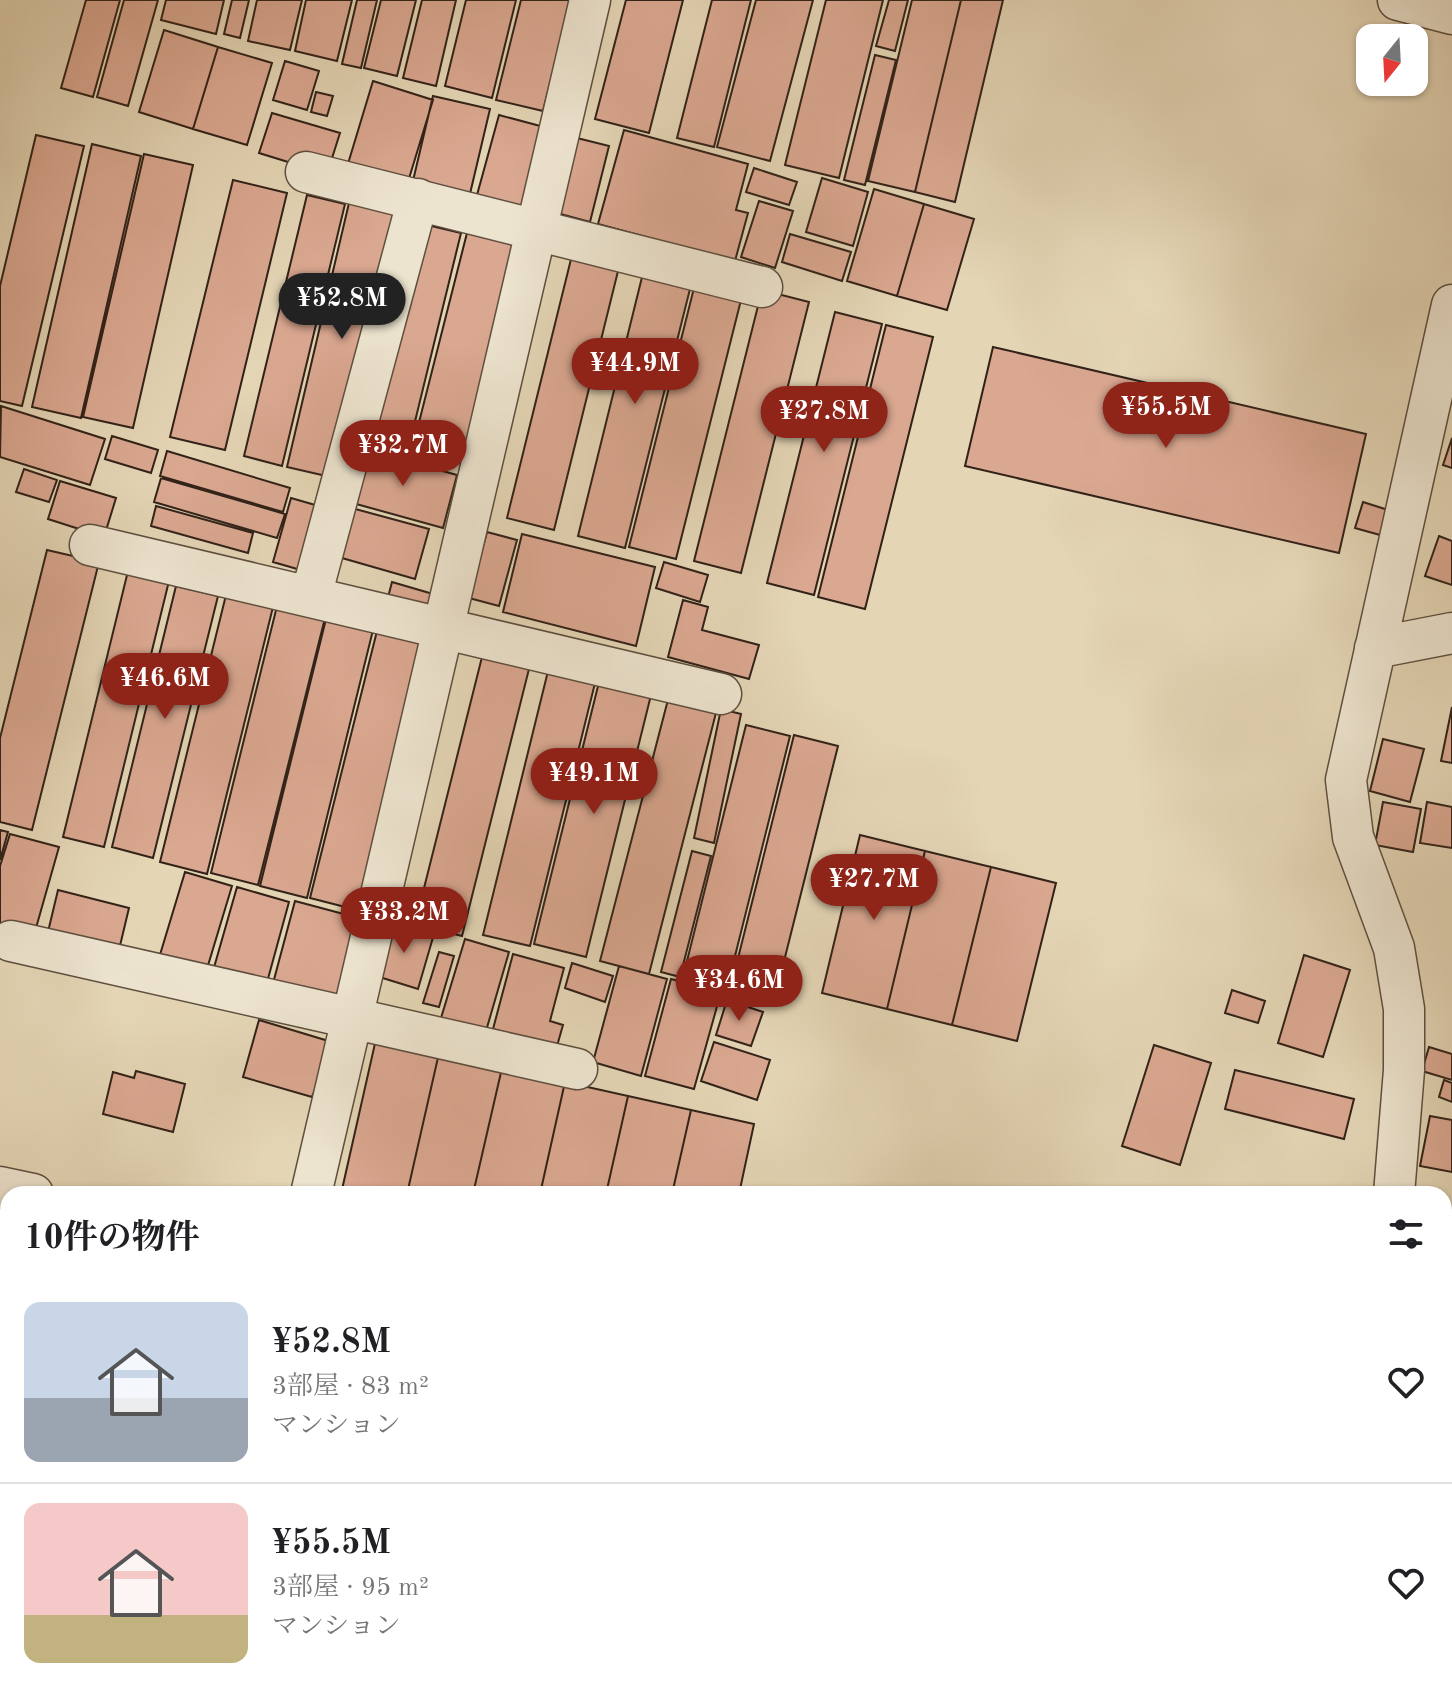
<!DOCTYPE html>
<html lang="ja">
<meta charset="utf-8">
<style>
:root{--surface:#fff;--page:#f6f6f6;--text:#202124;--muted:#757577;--line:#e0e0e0;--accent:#8f2418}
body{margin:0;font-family:"Old Standard TT","Noto Serif JP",serif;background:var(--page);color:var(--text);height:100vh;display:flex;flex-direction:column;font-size:30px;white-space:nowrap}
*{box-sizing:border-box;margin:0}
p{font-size:26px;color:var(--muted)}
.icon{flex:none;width:44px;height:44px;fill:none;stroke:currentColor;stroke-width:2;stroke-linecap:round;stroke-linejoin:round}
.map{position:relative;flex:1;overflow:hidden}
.details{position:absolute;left:0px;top:1186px;width:1452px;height:514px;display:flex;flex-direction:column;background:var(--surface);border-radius:24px 24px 0 0;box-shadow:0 2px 6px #0004}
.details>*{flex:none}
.needle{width:52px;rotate:198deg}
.fabs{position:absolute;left:1356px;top:24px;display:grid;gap:16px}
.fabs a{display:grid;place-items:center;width:72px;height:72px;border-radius:16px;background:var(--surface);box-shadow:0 2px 6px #0004;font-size:40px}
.price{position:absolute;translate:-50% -68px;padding:0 18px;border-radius:28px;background:var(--accent);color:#fff;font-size:26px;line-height:52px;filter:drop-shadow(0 2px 4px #0008)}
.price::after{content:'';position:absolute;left:50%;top:48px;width:24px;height:18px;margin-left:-12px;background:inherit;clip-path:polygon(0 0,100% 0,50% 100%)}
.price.on{background:#222;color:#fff}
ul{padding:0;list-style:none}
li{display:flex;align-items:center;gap:24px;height:200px;padding:0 24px}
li+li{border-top:2px solid var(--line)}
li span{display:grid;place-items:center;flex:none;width:224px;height:160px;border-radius:16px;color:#555}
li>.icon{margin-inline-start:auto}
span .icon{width:96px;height:96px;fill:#fffc;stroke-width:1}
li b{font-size:34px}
h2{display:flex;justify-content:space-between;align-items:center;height:96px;padding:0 24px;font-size:34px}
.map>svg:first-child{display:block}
.building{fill:#daa790;stroke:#312218;stroke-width:2}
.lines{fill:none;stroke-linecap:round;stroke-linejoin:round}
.minor-casing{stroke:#5e4f3f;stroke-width:43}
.minor{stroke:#ede4cf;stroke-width:40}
</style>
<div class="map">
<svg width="1452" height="1699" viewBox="0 0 1452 1699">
<rect width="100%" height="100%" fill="#e4d5b5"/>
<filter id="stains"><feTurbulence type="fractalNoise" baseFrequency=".0025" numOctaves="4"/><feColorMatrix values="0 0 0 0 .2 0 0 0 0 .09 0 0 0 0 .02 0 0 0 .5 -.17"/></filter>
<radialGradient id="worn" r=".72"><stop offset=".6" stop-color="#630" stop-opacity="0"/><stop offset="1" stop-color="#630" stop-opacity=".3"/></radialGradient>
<path class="building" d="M86,0h34l-27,97 -32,-9z
M124,0h34l-30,106 -31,-9z
M166,0h58l-8,34 -55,-14z
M232,0h17l-9,38 -16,-4z
M257,0h45l-12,50 -42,-9z
M306,0h46l-15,61 -42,-10z
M357,0h20l-16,68 -19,-4z
M381,0h35l-19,76 -33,-8z
M422,0h34l-20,86 -33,-8z
M466,0h50l-24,98 -47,-12z
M521,0h50l-28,111 -47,-11z
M626,0h57l-34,133 -54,-14z
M712,0h39l-37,147 -37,-9z
M756,0h57l-43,161 -53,-14z
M826,0h57l-44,178 -54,-13z
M889,0h19l-13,51 -19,-5z
M912,0h49l-46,192 -47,-11z
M961,0h42l-48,202 -40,-10z
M164,30l54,17 -25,82 -54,-17z
M218,47l54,16 -25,82 -54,-16z
M875,55l21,5 -31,125 -21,-5z
M285,61l34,10 -12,39 -34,-10z
M373,81l60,19 -26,85 -60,-18z
M316,92l17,4 -6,20 -16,-4z
M433,96l57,13 -21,89 -57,-13z
M272,113l68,20 -13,41 -68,-21z
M499,115l45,12 -22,80 -45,-12z
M624,130l124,34 -12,46 12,3 -13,48 -137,-37z
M36,135l48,11 -62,260 -22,-5v-115z
M573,137l36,9 -19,76 -37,-10z
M92,144l49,12 -60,262 -49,-11z
M144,154l49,11 -60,263 -50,-11z
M754,168l43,14 -8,23 -43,-13z
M822,178l46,14 -15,54 -47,-14z
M233,180l54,13 -62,257 -55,-13z
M874,189l50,15 -27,92 -50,-15z
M307,195l38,9 -63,262 -38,-10z
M759,201l34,10 -18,57 -34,-11z
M349,203l48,12 -62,263 -48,-11z
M924,204l50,15 -27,91 -50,-14z
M419,223l42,10 -53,217 -42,-10z
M468,229l49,12 -56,222 -49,-13z
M790,234l61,18 -9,29 -60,-19z
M574,247l47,12 -67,271 -47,-12z
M645,265l48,12 -68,271 -47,-12z
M697,276l47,12 -68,271 -47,-12z
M762,290l47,12 -68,271 -47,-12z
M835,312l47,12 -68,271 -47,-12z
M886,325l47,12 -68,272 -47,-12z
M993,347l373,87 -27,119 -374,-87z
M1,406l104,33 -15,46 -90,-28z
M112,436l46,14 -7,23 -46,-14z
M1452,438v30l-9,-3z
M363,449l94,26 -14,53 -94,-26z
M167,451l123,37 -7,24 -123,-36z
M24,469l33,11 -8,22 -33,-10z
M161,478l124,36 -8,24 -123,-36z
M60,481l56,17 -12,39 -56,-18z
M291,498l38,11 -18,64 -38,-11z
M1363,502l25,8 -8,25 -25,-7z
M156,506l97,27 -5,20 -97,-27z
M348,507l81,22 -14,50 -80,-23z
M487,532l30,8 -18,66 -30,-8z
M522,534l133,33 -19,79 -133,-34z
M1439,536l13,5v44l-27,-9z
M47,550l52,12 -67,268 -32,-8v-84z
M664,562l44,13 -8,27 -44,-14z
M128,571l41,10 -65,266 -41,-10z
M392,582l41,12 -5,18 -41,-11z
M176,586l42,10 -65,262 -41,-11z
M227,591l47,12 -67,271 -47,-12z
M683,600l25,7 -6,23 57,15 -10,34 -81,-22z
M278,602l48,12 -68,271 -47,-12z
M327,615l47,11 -67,272 -47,-12z
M378,627l47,12 -68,271 -47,-12z
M483,653l47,12 -68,271 -47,-12z
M550,663l47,12 -67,271 -47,-11z
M601,674l52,13 -67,270 -52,-13z
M670,692l48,13 -69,269 -49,-13z
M1452,707v56l-11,-2z
M721,709l20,5 -27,129 -20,-5z
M746,725l44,11 -63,252 -44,-11z
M794,735l44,11 -64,255 -44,-11z
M1383,739l41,10 -14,53 -40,-11z
M1383,802l38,7 -8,43 -38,-7z
M1427,802l25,5v41l-32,-5z
M0,830l8,2 -8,28z
M10,834l49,13 -25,88 -34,-10v-59z
M860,835l65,16 -38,158 -65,-16z
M692,851l19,5 -31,121 -19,-5z
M925,851l66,16 -39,158 -65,-16z
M991,867l65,16 -39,158 -65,-16z
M185,872l47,14 -26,86 -47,-14z
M237,887l52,15 -23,84 -53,-15z
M58,890l71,18 -11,46 -71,-18z
M295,901l71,19 -23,86 -71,-19z
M389,921l45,13 -16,55 -45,-14z
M465,939l44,13 -23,79 -45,-13z
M439,952l15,4 -15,51 -16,-4z
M513,954l51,14 -14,53 13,4 -6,21 -64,-17z
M1304,955l46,15 -27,87 -45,-14z
M572,963l41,13 -8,26 -40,-14z
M619,966l48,13 -26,97 -48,-14z
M671,979l50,13 -27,97 -49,-13z
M1232,990l33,11 -7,22 -33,-10z
M727,1000l36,12 -12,34 -35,-11z
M259,1020l76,23 -23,54 -69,-20z
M376,1039l63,14 -32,141h-66z
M714,1042l56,18 -13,40 -56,-19z
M1154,1045l57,18 -31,102 -58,-19z
M1429,1047l23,7v26l-30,-9z
M439,1053l63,15 -29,126h-66z
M502,1068l63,14 -25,112h-67z
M1235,1070l119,29 -10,40 -119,-30z
M136,1071l49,13 -12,48 -70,-18 10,-42 21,6z
M1444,1080l8,3v19l-13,-5z
M565,1082l63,14 -22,98h-66z
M628,1096l63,14 -19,84h-66z
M691,1110l63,14 -15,70h-67z
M1430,1116l22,4v52l-32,-6z
M1444,1224l8,3v20l-7,23z
M0,1242l8,5v73l-8,15z
M1452,1264v24l-7,-2z
M8,1356v74l-8,-4v-54z
M1444,1663l8,6v16l-11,14h-16l-8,-7h27z
M103,1692h36l22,7h-60z
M169,1692h67l-3,7h-47z
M273,1692h62l-3,7h-63z
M335,1692h67l-3,7h-67z
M407,1692h74l-3,7h-74z
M481,1692h75l-4,7h-74z
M876,1692h15l9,7h-30z
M1043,1692h50l-6,7h-35z"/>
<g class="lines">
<g class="minor-casing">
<path id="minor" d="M1398,0l54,14
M306,172l456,115
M90,545l631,149
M311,596l107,-397
M1375,648l77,-15
M11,941l566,128
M0,1187l33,7
M311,1194l279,-1194
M1394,1194l10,-124v-61l-10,-61 -41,-111 -7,-57 106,-475
M1444,1615l8,7
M1311,1692l3,7
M89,1699l2,-7
M783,1699l6,-7"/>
</g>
<use href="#minor" class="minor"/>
</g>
<rect width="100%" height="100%" filter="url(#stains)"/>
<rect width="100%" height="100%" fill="url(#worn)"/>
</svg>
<div class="fabs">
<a><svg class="needle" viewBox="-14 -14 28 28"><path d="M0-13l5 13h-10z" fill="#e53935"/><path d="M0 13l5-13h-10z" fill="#757577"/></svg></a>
</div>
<b class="price on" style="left:342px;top:341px">¥52.8M</b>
<b class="price" style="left:635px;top:406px">¥44.9M</b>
<b class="price" style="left:1166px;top:450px">¥55.5M</b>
<b class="price" style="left:824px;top:454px">¥27.8M</b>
<b class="price" style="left:403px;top:488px">¥32.7M</b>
<b class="price" style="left:165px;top:721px">¥46.6M</b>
<b class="price" style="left:594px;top:816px">¥49.1M</b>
<b class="price" style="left:874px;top:922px">¥27.7M</b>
<b class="price" style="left:404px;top:955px">¥33.2M</b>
<b class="price" style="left:739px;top:1023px">¥34.6M</b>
<section class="details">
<h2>10件の物件<svg class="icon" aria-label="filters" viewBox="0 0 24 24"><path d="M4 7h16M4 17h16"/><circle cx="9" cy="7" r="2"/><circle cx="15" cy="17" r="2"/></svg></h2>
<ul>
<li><span style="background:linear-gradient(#c9d6e8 60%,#9aa5b1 0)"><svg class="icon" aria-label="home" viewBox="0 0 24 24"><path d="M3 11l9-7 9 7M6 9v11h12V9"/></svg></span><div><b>¥52.8M</b><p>3部屋 · 83 m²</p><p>マンション</p></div><svg class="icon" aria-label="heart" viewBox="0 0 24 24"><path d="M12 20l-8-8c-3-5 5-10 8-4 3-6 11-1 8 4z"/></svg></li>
<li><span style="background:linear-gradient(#f6c9c9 70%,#c2b280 0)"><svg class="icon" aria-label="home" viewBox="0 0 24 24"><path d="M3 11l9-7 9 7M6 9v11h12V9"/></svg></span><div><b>¥55.5M</b><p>3部屋 · 95 m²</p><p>マンション</p></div><svg class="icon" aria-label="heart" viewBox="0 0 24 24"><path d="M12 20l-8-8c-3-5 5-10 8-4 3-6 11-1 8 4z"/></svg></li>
</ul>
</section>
</div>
